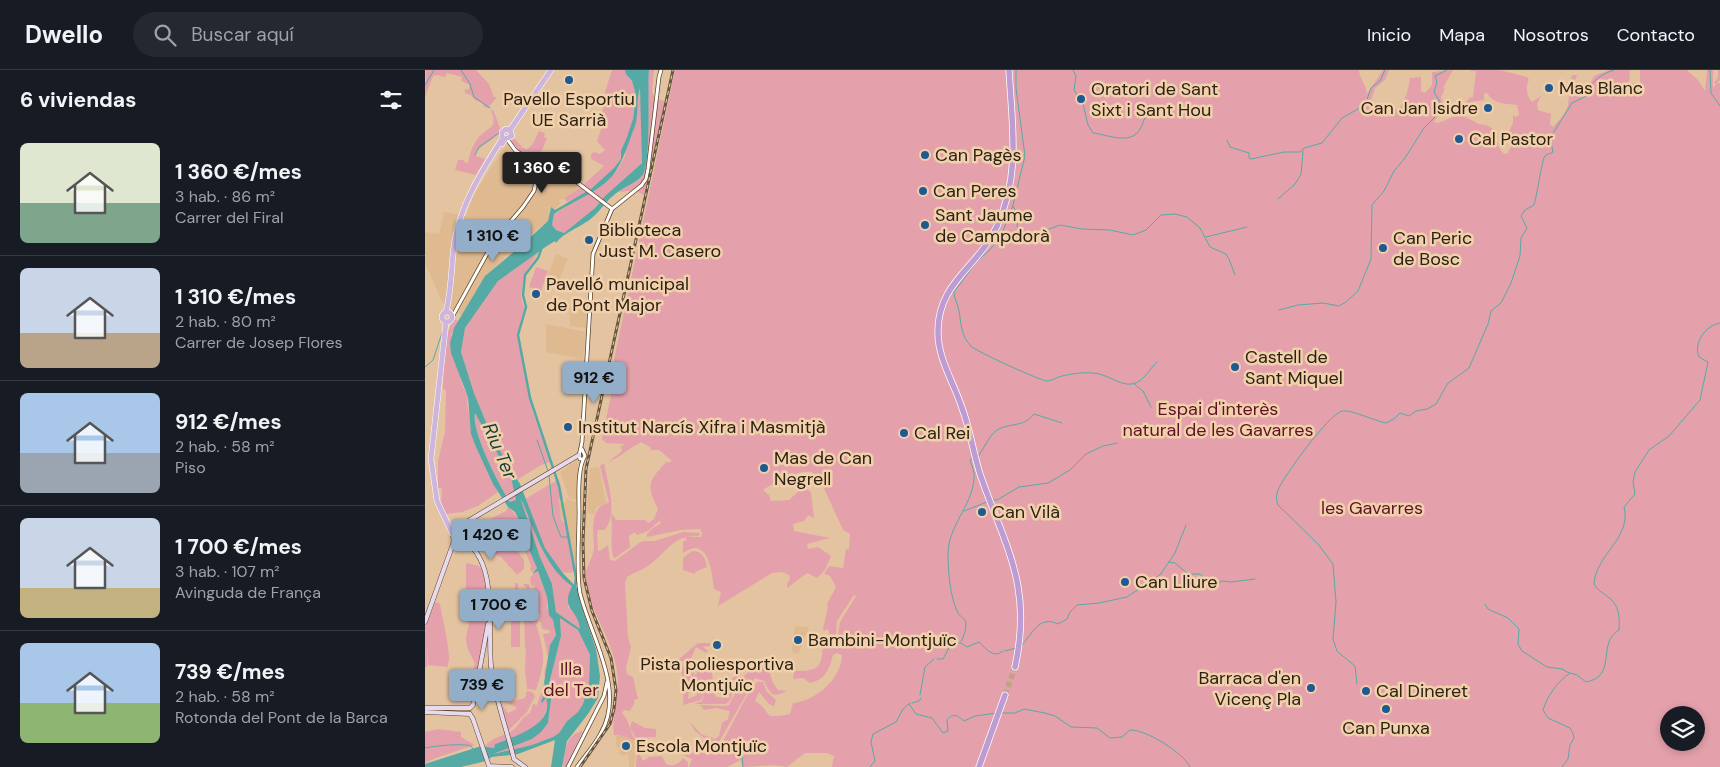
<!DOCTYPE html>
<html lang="es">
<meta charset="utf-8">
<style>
:root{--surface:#171b24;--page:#242831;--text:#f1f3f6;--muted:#9ea1a6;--line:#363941;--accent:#92aec9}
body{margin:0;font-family:"DM Sans",sans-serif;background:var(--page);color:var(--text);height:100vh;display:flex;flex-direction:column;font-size:19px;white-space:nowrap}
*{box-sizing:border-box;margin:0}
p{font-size:16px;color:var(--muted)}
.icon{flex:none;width:28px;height:28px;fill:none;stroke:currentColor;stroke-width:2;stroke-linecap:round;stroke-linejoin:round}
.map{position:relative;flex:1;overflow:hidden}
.panel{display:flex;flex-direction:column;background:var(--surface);width:425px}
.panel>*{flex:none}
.fabs{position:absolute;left:1235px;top:636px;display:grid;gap:10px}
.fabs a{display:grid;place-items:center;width:45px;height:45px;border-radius:50%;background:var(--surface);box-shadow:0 2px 8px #0003;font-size:25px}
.price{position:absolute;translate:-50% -42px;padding:0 11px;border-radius:5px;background:var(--accent);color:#111;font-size:16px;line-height:32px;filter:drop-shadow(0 1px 2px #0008)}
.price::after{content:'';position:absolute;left:50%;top:30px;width:15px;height:11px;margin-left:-8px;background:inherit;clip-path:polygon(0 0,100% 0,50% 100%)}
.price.on{background:#222;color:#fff}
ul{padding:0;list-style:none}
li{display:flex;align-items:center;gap:15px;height:125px;padding:0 20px}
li+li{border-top:1px solid var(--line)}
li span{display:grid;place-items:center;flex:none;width:140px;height:100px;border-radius:8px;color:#555}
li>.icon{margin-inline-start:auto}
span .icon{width:60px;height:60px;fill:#fffc;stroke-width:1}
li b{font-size:21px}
h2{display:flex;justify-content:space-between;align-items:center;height:60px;padding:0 20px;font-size:21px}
header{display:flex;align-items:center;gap:30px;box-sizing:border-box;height:70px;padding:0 25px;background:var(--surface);border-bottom:1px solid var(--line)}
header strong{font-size:24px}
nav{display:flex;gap:28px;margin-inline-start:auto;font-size:18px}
.search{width:350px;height:45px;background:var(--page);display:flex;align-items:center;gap:12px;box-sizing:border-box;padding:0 18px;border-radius:28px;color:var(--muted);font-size:19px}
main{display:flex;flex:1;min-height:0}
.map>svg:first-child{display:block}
.built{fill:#dfba90}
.green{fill:#e4a1ab;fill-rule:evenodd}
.water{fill:#56aaa5;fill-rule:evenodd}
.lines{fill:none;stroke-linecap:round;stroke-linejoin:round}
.stream{stroke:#56aaa5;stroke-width:1}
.canal{stroke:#56aaa5;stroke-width:2.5}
.trunk-tunnel{stroke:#bfa384;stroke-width:5.5;stroke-dasharray:5.5 3;stroke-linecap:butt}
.tertiary-casing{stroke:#5e4322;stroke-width:4.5}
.secondary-casing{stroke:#5e4322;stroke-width:5}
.primary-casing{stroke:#fff;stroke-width:6}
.trunk-casing{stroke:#fff;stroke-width:7}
.tertiary{stroke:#fff;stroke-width:3}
.secondary{stroke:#e6daee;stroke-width:4}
.primary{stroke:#cdb5de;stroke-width:5}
.trunk{stroke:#bc9cd3;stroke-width:5.5}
.rail-casing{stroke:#675540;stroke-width:3}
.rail{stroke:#f1d1ac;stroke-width:1;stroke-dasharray:4;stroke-linecap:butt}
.poi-dot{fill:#1e5a91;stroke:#f1d1ac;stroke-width:2}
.labels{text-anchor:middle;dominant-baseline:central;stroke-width:5;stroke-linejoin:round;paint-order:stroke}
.poi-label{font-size:18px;fill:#2d2113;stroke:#f1d1ac;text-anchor:start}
.park-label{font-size:18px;fill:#611127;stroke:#f1d1ac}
.water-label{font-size:19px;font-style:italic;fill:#153d3b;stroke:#f1d1ac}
</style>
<header>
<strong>Dwello</strong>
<div class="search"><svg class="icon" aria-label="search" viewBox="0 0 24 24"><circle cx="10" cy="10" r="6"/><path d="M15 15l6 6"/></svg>Buscar aquí</div>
<nav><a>Inicio</a><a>Mapa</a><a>Nosotros</a><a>Contacto</a></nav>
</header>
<main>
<section class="panel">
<h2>6 viviendas<svg class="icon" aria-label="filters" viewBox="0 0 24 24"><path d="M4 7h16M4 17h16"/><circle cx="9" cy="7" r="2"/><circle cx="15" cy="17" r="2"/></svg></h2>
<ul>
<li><span style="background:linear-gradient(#dfe7d0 60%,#7fa58c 0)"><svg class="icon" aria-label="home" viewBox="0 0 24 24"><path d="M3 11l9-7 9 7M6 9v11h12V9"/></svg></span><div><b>1 360 €/mes</b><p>3 hab. · 86 m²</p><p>Carrer del Firal</p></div></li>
<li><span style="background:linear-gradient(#c9d6e8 65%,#b9a48a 0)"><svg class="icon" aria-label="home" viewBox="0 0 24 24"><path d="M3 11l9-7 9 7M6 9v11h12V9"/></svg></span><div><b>1 310 €/mes</b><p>2 hab. · 80 m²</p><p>Carrer de Josep Flores</p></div></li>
<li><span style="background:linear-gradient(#a9c7e8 60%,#9aa5b1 0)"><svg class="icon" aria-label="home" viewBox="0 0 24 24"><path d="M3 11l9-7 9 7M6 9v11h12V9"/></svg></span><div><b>912 €/mes</b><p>2 hab. · 58 m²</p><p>Piso</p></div></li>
<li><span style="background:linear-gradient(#c9d6e8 70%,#c2b280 0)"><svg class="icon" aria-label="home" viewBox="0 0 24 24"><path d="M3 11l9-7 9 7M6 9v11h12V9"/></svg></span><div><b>1 700 €/mes</b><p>3 hab. · 107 m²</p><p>Avinguda de França</p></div></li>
<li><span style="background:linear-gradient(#a9c7e8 60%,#8fb573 0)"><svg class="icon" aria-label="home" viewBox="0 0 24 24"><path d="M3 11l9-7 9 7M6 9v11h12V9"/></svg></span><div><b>739 €/mes</b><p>2 hab. · 58 m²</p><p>Rotonda del Pont de la Barca</p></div></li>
</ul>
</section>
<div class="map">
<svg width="1295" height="697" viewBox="0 0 1295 697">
<rect width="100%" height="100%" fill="#e4c4a0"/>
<path class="built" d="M82,74l26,18 3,8h4l6,-2 14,4 12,7 8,9 -21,13 2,2 -7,7 -4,-4 -2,15 -45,36 2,1 -20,18 -23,39 -11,-5 -9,-8 -17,-39v-31l14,2 5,-22 22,4 7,-19 15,-25z
M131,184l12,5 -11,26 -11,-5z
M144,237l18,4 -1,17 -16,-2z
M121,254l40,8 -3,27 -37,-7z
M151,391l2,2 -1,37 -8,-2 -9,-26z
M174,397l7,36 -10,4 -1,7 -8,-1 3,-45z
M141,429l10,3v58h-3l-5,-32 -8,-14 -1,-11 7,-1z
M370,556l14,1 -2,7 -4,4 -3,14 -3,2 -4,-1 -1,-4z
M194,665l18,6 -3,26h-5l-1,-13 -5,2 -4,-2 1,-5 -4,-4v-9z"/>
<path class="green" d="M1,0h50l13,14 5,13h3l-9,11 -5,-2 1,-2 -9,-4 -4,-5 -6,-2v-4l3,1 2,-5 -9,-4 1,-4 -15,-4 -2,4 -8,-2 -4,1 -8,21z
M187,0h13l7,11 4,14 -3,24 -6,21 -6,9v10l-7,9 -23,21 -10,7 -14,6 -3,-4 16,-10 24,-22 -13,-7v-5l3,-2 6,2 5,-4 -8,-9 4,-12 2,-25 4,-4 -2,-8z
M224,0h5l-2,22 3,7 10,2 -21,94 -10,-5 -13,2 -2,-1c8,-5 18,-8 23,-15 10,-14 4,-85 7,-106z
M250,0h684c1,9 7,15 8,24l16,-24h6l-4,10 -10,8 -5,16c10,0 19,6 29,5 6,-8 10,-21 11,-31l11,-1v14l4,2 7,-8v-13l21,-2 -10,18 2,1 -4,8 3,10 -10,15 4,1 20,-8 11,-17 4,-1 3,-26h-3l-3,2 2,-3h28l27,7 2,3c-4,6 -2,17 3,22l9,-6 -4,8 1,6 13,4 -1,10 3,3c24,-25 11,-24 19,-52h5l-4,12 7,10 5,-3 9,-18 15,-6h21l-1,13 11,1v-14h47l11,10 7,11 2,-21h6v17l3,-2 -2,-3 4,-4v-8h2v10l-3,3h3v684h-888l2,-11 -7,-3h-22l-18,14c-18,-4 -27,0 -45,0l-1,-7 -14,7h-38l3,-8 -9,-4 17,-4 -1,-5 4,-6 12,6 7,-3 27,-51 8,-10h6l4,10 9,8 -2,6 -5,-2 -10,-12 -4,9c19,11 4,19 35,13l3,-11c23,-2 48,-24 49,-48l-5,-2 -4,2c-4,15 -8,25 -23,28l-7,-5 -10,1 1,-8c24,0 28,-2 29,-28l9,4 12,-5v-3l-6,-5 2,-12 16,-26 -2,-1 -17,26 -2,24 -6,-4v-10l-2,-2 -3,2 -1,-2 5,-22 -1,-3 9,-17 -6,-11 -6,-2 5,-8 14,2 3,-19h3l1,-15 -7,-4 -21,-46 -10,-12c-16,-2 -36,10 -49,18l6,5 2,6 18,-1 14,-13 8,5 3,26 -6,-3 -4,6 -11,3 1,7 36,7 -23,6 1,5 10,-2 13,9 -6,14 -8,8 -10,-5 -20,15v-5l3,-3 -1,-5 -7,-3 -10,1 -54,33 3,-14 -7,-3c-2,-12 -3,-41 -20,-41 -4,1 -8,3 -11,5v-12h3v-4h15l1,-4 -2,-4 -19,1 -34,7v-3l7,-7 6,-3 1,-2 -2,-1 -11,10 -11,4 -2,-3 -6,4 1,11 -15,11 -2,-1c-3,-16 0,-29 -2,-44l5,7h29l3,3 6,-4 4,-10c-12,-25 -10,-27 9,-48l1,2 4,-2 -13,-11h-8l-1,-3 -9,-5c-8,5 -14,8 -21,14 -4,3 -8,3 -11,7 2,-6 10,-7 13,-13l-2,-3 5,-3 -19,-1 -4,-4 12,-58 -3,-7zM1062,23c8,12 17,10 30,12l2,10 -3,2 -3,-2v7l-6,15 7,2 -6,14 -4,1 -4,-5 -8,-21 -6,-3 -7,-1 -17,-9 8,-13 14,-2v-6zM1244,645h27v27h-27z
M214,18l2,11 1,64 -37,33 -10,12 -31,25 -8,-3 -4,-5 2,-11 49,-30 14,-14 8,-14 2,-14 7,-15z
M68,40l8,20c-4,8 -18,14 -25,22v4l9,3 -9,16 -21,-5 3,-10h6v2l4,1c2,-10 4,-17 10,-25 9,-11 21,-9 13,-27z
M114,61l6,2 -1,4 3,1 -7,17 -9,3 -9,-4 -10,-12 1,-5 10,11 4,1 6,-5z
M114,181l-15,24 -3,21 3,13 -7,27 15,74 18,52 -9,3 -24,15 -24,-41 -19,-46 -13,-41 4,-24 33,-47z
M111,197l12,4 -7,20 -12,-4z
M29,249l4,2 -7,14 11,49 6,13 -1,7 9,43 22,45 -20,14 -16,6 -16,2 -5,-10 1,-16h-4v-27l7,-29 1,-42 -3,-1c1,-22 -1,-51 11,-70z
M50,342l36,66 5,22 -6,2c-11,-18 -39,-70 -35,-90z
M179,393c4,22 14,48 1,67h-7l-1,5 1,16h2l8,-6 2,15 5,1 24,-18 5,-2h11l28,-9 17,1 -1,3c-26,0 -29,12 -47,27 -7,6 -17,9 -25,14l-2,6 3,54 3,10 -5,21 1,6 6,3 5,22 -4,1v4l-4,7 -6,-1 -2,3c9,8 6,19 15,28l-18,-6h-5c-3,-20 7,-41 3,-64 -4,-30 -25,-56 -30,-86 0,-3 -2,-9 -1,-12 1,-8 7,-15 8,-25 0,-11 -4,-30 5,-40 2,-3 7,-4 10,-6l-9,-36z
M134,409l4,19 -4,2 2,19 7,9 8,41 -5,4 -9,-1 -17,-24 -20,-49z
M96,430l2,2c12,30 22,65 50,84l-3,5 -2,16 10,11 3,12 -25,-18 -4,-28 -12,-27z
M83,437c13,10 14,24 19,39 3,7 8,14 10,22l-5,4 -2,-2 1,-4 -8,-21 -5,7 6,8v9l-7,6 -16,-18 -10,-5 -21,-25 1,-2 6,1 29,-15z
M267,481c10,0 13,6 15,16l-12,5v2l-12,-4v-12z
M41,493l13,3c18,23 4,77 -1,104l-4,1 -1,-1 2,-6c-8,-17 -12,-20 -6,-40l-6,-13 3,-17z
M111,501h2l9,26v10l6,13 3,15 -6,10 -5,33 -1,-5 4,-16 -5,-23 7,-1 -1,-3 -7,-1 -1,-7h-2l1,-8 -3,-3 -5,-21 3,-4 -4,-1 -1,-7z
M90,513h3l1,15 3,5h5v-14l-4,-5h6l2,14 7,25 -2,1c9,30 10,36 0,66l-9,-1 -2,-19 1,-20 -1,-3 -1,-32 9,-1 -3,-8 -16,1z
M12,532l3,2c3,18 8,35 9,52 1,6 -2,6 -1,11l-20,-2v-23l-1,25h-2v-40l10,-24z
M86,540h9v37h-9z
M135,548l5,1 13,11 12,25 -1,29 -6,20 -5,8 -11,9 -8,12 -6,4 -21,8 -40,9 40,-15 16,-16 4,-31 -2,-12 11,-44z
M273,573h12v3l-7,1 5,4 -2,2 -10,-6 -6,14h-8l-1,2 5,9h4l2,15 -3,1 -1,11 9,-4v-4l8,-1 9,3 2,4 14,1 -4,-12 12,-14 3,2 -7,11 -3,14 -5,5h-32l8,-3 3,-9 -4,8 -18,5 1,-24 -5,-16v-6z
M283,594c4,4 6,17 4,23l-16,2 -2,-2 -3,-16 2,-1 1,5 3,-1v-5l11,-2z
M333,594l-1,6 11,-3 5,16 5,7 9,1c-16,8 -16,3 -23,-10l-9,-3 -2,2 1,2 -5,3 1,3 -31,54h-10l-14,-11 -6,-10 12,13 14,5 4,-3 3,-13 6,-4 2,-8 -14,-3 -12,2 -4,-5 26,1 3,-1 15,-29z
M119,613l4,13 -3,3 3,1c-1,28 -31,36 -53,44l-1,4 -9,-2c6,-9 20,-10 28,-16 7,-5 8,-13 17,-17l3,-9 4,1z
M102,621l5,1 3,4 -8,16 -19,19 -7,-27 7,9 5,-2 1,-2 3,1 -1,-3 -9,-4 18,-5z
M207,651l13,7 11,1v8l-20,1 -6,-10z
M13,659l23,3v5l14,8 -39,13 -11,5v-31z
M158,661l-17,36h-3c1,-14 3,-34 20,-36z
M212,680l6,11 6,-4 13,-1 4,8c8,3 13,0 17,-6l5,4v5h-52z"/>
<path class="water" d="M200,0h24c-2,20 3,94 -7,106 -7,8 -19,11 -28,19 -8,6 -13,15 -21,22 -11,10 -28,14 -37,26l-1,-2 -8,5 -49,35 -33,47 -4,24 13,41 19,46 27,45 25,64 17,24 16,17 2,13 16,47 4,27 -2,22 -10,16 -21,27 -5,26h-11l4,-27 -37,14 -26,3 -6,4 -25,6h-36v-3l56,-18 13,2 1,-4c18,-7 60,-19 51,-46l-4,5 -1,-2 3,-6 4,1 -4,-13 6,-38 6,-10 -3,-15 -4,-5 -2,-18 -9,-26 -6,3 5,-6 -10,-23 -2,-13 -10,-20 -7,-5 -15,-23 -17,-37 -5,-13 -3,-37 -17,-44 -1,-10 4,-15 31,-52 36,-30 27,-25 3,-14 4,3 36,-21 23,-21 7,-9v-9l5,-10 7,-21 3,-24 -4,-14 -6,-7zM215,18l2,75 -37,33 -10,12 -31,25 -8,-3 -4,-5 2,-11c18,-13 52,-24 63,-45 8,-13 12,-28 18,-43 4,-12 1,-26 5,-38zM50,343l36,65 5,22 -6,2c-11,-17 -39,-71 -35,-89zM96,430l2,3c12,29 22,64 49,83 -12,25 6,22 8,43l-24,-17 -4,-28 -12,-27zM135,548l18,12 12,25 -1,29 -6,20 -5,8 -11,9 -8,12 -6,4 -21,8 -39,9 39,-15 9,-7 7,-9 4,-31 -2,-12 11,-44z"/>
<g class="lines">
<path class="stream" d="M36,0l9,14 4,13 16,11
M591,0v18l9,68 -12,49 -10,26 -13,19 -13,11 -23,31c0,7 4,12 5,19 2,11 2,26 12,35 4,5 70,35 76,35 5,0 10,-4 15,-5 9,-2 20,-4 30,-3 15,0 27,13 40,11 12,-2 17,-15 25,-22
M648,0l3,6 -2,14 9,14 5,21 5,8c12,1 38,13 47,-4 2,-3 3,-7 5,-11
M1285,0l1,23 9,13
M0,15l9,-15
M802,70l3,7 19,6v5l2,1 33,-7h16l4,-4 18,-5 20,-25 23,-13 6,-17 9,-7 5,-11
M50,85l4,-8 20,-14
M853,129l17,-15 6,-10 2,-23
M588,136l5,10 -1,11 8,5h16l19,-7 22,4 28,1 23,5 13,-5 15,-15 14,-1 12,3 13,11 10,19 16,7 3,5 6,16
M781,167l41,-10
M854,240l19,-5 25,-2 16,3 7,-4 12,-11 13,-32 1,-54 12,-14 10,-20 11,-13 19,-30 13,-13 3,-13 -6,-10 3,-10 -2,-6 12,-6
M0,297l8,-7 9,-27
M709,314l9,7 8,16
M112,370l11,31
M553,387c6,-9 11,-21 19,-27 14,-8 26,-2 37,-16l28,9
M124,405l4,41 8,21h7
M567,430h5l22,-13 29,-4 22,-13 16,-16 17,-8 14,-3
M539,441l23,-9
M744,492l6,1 13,11h12l13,13 9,-6 9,1 24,-3
M1060,534l3,5 20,9 11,11 -1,15 4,7 25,16 15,2 7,4
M536,572c3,-5 5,-13 5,-19 -1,-6 -7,-6 -9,-12 -7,-16 -9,-39 -9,-57 0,-28 24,-48 26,-75 1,-6 -2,-13 -4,-19l2,-1
M597,575c11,-12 17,-30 36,-21l9,-5 3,-7 7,-7 22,-2 28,-6 33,-22 15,-22 11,-28
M580,581l11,-3
M912,581l-4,-12 3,-37 -3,-38 -15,-20 -40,-39c-2,-5 -2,-9 0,-15 6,-14 50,-75 64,-79 8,-2 33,10 44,12l8,-4 6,-6 9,3 7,-5 11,-2 9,-5 12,-21 21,-15 19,-44 3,-13 10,-8 10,-20 9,-27 1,-18 6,-10 -6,-12 4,-6 9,-5c3,-9 8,-46 11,-49 2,-2 5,-2 8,-4l-3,-14 22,-35 14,-7c6,-15 13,-21 28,-26
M913,582l17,14 2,18
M512,589h6c8,-14 8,-23 24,-12l12,-5c7,7 15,17 24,9
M495,625l5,-28 9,-8
M487,633l7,-2 2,-3
M484,634l7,10 16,4 11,15 5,-2 -1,-11c6,-8 11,-4 17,1l11,-5 22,-3
M576,643h14l9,-4 21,4 10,3 16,11 26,1 13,10 12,-1 8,-7c15,-1 54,23 60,37
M0,678c8,-2 39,-5 46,-2l2,3
M317,686l1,11
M445,697l5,-6 -4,-19 2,-8 23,-12 7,-13 7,-6
M1137,697l6,-8 2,-14 4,-7 -1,-5 -3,-5 -22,-10 -5,-8c4,-14 15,-29 27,-37l7,2 9,7c32,-6 10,-38 33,-52 1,-12 0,-26 -11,-33 -6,-5 -10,-6 -14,-13 2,-30 38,-46 30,-77l11,-13 -2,-12 2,-10 14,-22 20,-14 31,-36 8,-38 -9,-5c-6,-14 7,-32 21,-34"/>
<path class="canal" d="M116,180l-3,8 -13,17 -2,20 3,12 -8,28 12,63 29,88 17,92 -1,8"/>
<path class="trunk-tunnel" d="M580,625l10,-28"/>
<g class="tertiary-casing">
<path id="tertiary" d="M82,69l8,11 18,13
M119,94l26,13 42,32
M216,116l5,-7 2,-10 11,-92 2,-7
M26,249l43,-78 29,-34 11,-16 4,-19 -3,-10 3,-3 4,1 1,6 -4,2 -3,-1
M158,389h-3l-1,-3 3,-14 11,-188 19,-45 30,-24
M143,697l36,-71 3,-14
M152,697c8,-11 18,-22 24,-34 25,-43 -11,-98 -21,-140 -4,-20 -1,-58 -1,-80 0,-15 -2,-45 6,-57l-3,-7"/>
</g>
<g class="secondary-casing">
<path id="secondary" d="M33,457l121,-72
M34,467c44,22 26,98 33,137 5,29 15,57 22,85
M29,471l-2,-10 5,-4 5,3 2,10
M0,552l28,-78 5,-6
M0,638h45
M45,638l3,-3 15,-81
M0,642l45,2
M45,644l3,5 16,47 23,1
M89,689l11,8"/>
</g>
<g class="primary-casing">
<path id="primary" d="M85,60l41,-60
M77,74l3,-5 7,-3 -2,-6
M17 247a5 5 0 1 1 10 0a5 5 0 1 1-10 0Z
M21,242c6,-23 5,-49 9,-73 7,-37 27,-68 47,-100v-7l4,-3 4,1
M21,252l-15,137 6,42 15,32"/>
</g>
<g class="trunk-casing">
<path id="trunk" d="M584,0c3,55 12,104 -12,156 -18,41 -60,56 -59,107 0,26 16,50 24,75 8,21 11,44 18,66 25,73 53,111 35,193
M554,697l26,-72"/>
</g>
<use href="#tertiary" class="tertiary"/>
<use href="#secondary" class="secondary"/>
<use href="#primary" class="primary"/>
<use href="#trunk" class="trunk"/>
<g class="rail-casing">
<path id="rail" d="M155,697l30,-43 4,-15 2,-19 -5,-32 -19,-47 -8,-33 -1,-36 3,-73 87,-399"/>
</g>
<use href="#rail" class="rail"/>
</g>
<g class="poi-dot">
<circle cx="144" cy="10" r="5"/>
<circle cx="1124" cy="18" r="5"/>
<circle cx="656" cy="29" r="5"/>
<circle cx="1063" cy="38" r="5"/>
<circle cx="1034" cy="69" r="5"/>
<circle cx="500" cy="85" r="5"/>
<circle cx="498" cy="121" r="5"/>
<circle cx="500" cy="155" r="5"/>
<circle cx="164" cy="170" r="5"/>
<circle cx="958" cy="178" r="5"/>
<circle cx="111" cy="224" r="5"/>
<circle cx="810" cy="297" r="5"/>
<circle cx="143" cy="357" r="5"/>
<circle cx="479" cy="363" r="5"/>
<circle cx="339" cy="398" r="5"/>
<circle cx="557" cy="442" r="5"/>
<circle cx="700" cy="512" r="5"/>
<circle cx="373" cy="570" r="5"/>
<circle cx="292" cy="575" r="5"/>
<circle cx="886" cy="618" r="5"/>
<circle cx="941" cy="621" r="5"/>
<circle cx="961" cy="639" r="5"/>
<circle cx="201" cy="676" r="5"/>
</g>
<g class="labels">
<g class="poi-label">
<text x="1134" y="18">Mas Blanc</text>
<text x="666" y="19">Oratori de Sant<tspan x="666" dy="21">Sixt i Sant Hou</tspan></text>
<text x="144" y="29" text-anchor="middle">Pavello Esportiu<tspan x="144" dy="21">UE Sarrià</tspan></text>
<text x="1053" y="38" text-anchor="end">Can Jan Isidre</text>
<text x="1044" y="69">Cal Pastor</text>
<text x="510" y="85">Can Pagès</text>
<text x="508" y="121">Can Peres</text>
<text x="510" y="145">Sant Jaume<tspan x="510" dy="21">de Campdorà</tspan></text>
<text x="174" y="160">Biblioteca<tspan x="174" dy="21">Just M. Casero</tspan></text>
<text x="968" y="168">Can Peric<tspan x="968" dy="21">de Bosc</tspan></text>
<text x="121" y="214">Pavelló municipal<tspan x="121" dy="21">de Pont Major</tspan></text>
<text x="820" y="287">Castell de<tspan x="820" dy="21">Sant Miquel</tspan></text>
<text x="153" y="357">Institut Narcís Xifra i Masmitjà</text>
<text x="489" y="363">Cal Rei</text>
<text x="349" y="388">Mas de Can<tspan x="349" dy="21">Negrell</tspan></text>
<text x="567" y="442">Can Vilà</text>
<text x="710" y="512">Can Lliure</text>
<text x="383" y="570">Bambini-Montjuïc</text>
<text x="292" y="594" text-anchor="middle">Pista poliesportiva<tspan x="292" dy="21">Montjuïc</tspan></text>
<text x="876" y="608" text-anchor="end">Barraca d'en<tspan x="876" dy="21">Vicenç Pla</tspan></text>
<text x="951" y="621">Cal Dineret</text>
<text x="961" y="658" text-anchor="middle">Can Punxa</text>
<text x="211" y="676">Escola Montjuïc</text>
</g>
<g class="park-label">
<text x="793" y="339">Espai d'interès<tspan x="793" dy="21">natural de les Gavarres</tspan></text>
<text x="947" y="438">les Gavarres</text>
<text x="146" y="599">Illa<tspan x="146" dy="21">del Ter</tspan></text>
</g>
<g class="water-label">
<text transform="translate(75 381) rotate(67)">Riu Ter</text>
</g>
</g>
</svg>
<div class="fabs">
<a><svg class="icon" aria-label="layers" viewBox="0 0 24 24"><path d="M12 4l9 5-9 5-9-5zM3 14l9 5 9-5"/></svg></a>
</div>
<b class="price on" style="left:117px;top:124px">1 360 €</b>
<b class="price" style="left:68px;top:192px">1 310 €</b>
<b class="price" style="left:169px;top:334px">912 €</b>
<b class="price" style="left:66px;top:491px">1 420 €</b>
<b class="price" style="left:74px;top:561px">1 700 €</b>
<b class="price" style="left:57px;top:641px">739 €</b>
</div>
</main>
